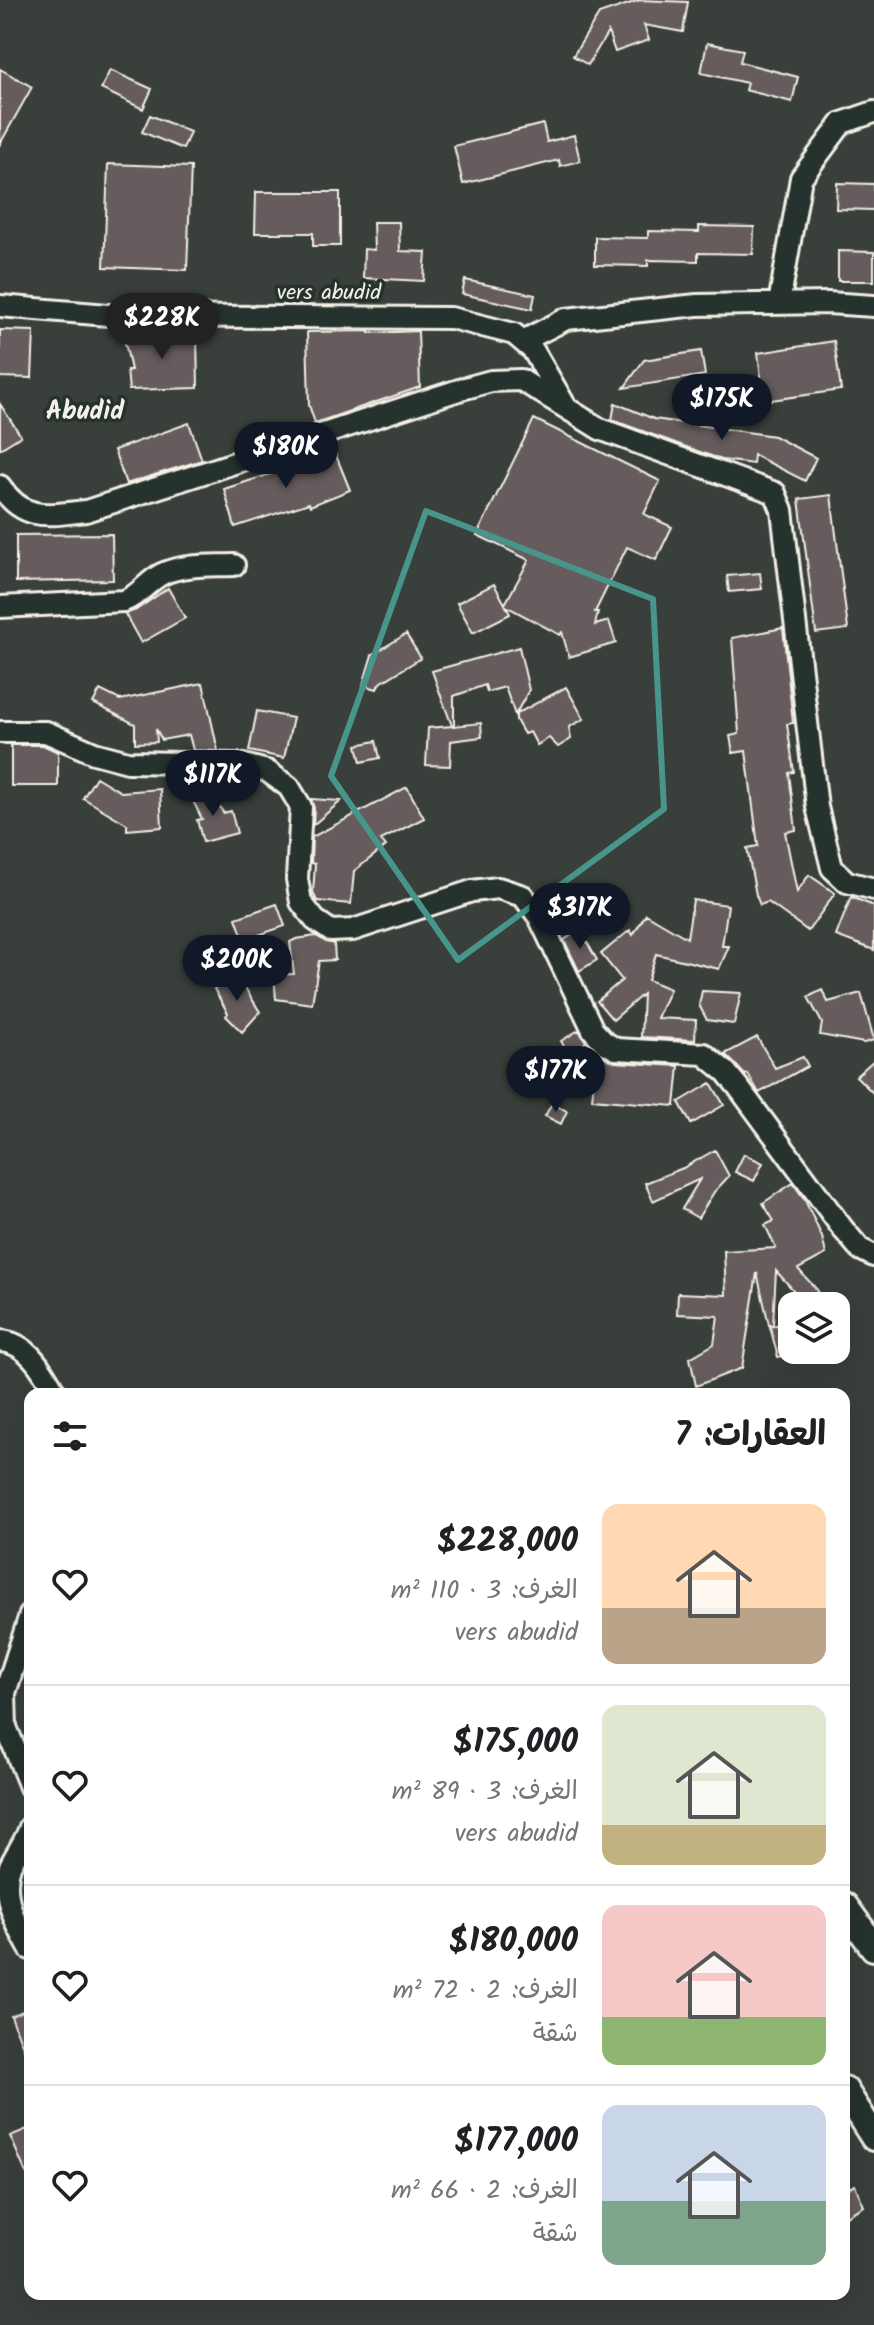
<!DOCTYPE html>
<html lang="ar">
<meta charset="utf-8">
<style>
:root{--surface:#fff;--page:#f2f2f2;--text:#202124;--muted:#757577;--line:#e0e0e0;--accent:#111827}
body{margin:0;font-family:Kalam,"Playpen Sans Arabic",sans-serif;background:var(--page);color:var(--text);direction:rtl;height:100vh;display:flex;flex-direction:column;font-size:30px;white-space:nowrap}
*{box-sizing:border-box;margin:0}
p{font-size:26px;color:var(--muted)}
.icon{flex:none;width:44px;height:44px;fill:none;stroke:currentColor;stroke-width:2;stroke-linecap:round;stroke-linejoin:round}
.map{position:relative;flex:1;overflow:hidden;direction:ltr}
.drawer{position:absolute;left:24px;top:1388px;width:826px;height:912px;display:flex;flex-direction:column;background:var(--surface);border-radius:16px;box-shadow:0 8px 32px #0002;direction:rtl}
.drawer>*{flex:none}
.buttons{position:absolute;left:778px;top:1292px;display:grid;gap:16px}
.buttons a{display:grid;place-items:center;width:72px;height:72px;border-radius:16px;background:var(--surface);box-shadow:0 8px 32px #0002;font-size:40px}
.price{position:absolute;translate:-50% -68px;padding:0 18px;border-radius:28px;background:var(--accent);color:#fff;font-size:26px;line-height:52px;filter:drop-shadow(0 2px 4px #0008)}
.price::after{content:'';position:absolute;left:50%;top:48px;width:24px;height:18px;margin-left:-12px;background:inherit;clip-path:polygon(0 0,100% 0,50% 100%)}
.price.current{background:#222;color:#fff}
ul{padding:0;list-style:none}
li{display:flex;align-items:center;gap:24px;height:200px;padding:0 24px}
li+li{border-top:2px solid var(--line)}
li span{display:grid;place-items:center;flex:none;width:224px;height:160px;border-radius:16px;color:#555}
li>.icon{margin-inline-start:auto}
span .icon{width:96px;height:96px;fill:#fffc;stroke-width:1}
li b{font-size:34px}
h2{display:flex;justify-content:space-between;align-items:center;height:96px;padding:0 24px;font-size:34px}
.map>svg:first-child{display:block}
.building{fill:#665b5d;stroke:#f4f1e8;stroke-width:2}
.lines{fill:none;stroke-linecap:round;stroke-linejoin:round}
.minor-casing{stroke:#f4f1e8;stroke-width:26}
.major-casing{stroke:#f4f1e8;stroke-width:32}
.minor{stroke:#26332d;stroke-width:20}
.major{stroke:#26332d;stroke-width:26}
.marked{fill:none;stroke:#48958c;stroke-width:6;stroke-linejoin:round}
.labels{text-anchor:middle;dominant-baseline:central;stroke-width:7;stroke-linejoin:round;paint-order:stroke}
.street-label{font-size:22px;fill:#f4f1e8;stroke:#26332d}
.quarter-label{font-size:26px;font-weight:bold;fill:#f4f1e8;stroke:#26332d}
</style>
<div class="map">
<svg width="874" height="2325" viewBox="0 0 874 2325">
<rect width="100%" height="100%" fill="#393f3b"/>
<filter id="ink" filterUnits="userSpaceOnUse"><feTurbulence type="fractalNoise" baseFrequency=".0125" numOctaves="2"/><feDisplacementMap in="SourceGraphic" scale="16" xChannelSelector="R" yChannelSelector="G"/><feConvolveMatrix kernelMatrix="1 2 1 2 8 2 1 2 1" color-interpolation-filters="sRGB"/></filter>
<g filter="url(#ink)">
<path class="building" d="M640,0l48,2 -5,30 -39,-7 5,15 -34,12 -7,-20 -20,33 -15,-9 26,-42z
M707,43l36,7 -3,12 58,15 -6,25 -47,-12 2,-7 -46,-10z
M0,69l32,18 -32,57z
M110,70l42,19 -9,20 -42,-20z
M150,115l40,17 -7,17 -41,-17z
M543,124l4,18 27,-7 6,26 -20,5 -1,-6 -96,24 -9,-38z
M108,164l83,3 -4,103 -83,-3z
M837,183l37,1v26l-38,-1z
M256,192h84v54h-27v-13h-58z
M373,222h26l1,29 26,1 -2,29 -61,-3 1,-29 10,1z
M699,226l55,1 -1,27 -55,-1v8l-50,-1v6l-53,-1v-28l53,1v-7l51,1z
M838,251l36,1v29h-36z
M465,280l70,15 -3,14 -70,-15z
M122,329h16l2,7 57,-2 1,54 -69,2 -2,-20h4z
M0,330l34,1 -2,47 -32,-1z
M369,331v2l49,-2 2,56 -105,36 -6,-18 -2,-73z
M834,341l7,49 -77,11 -6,-48z
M701,351l4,24 -81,13 20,-28z
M615,403l39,16 120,17 42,22 -11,23 -51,-26 -1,9 -31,-4 -110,-40z
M0,404l21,32 -21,13z
M534,419l126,62 -16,33 28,13 -16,33 -29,-13 -32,65h3l-3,13 14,-4 7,22 -47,14 -7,-25 -2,3 -54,-29 4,8 -37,19 -16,-30 37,-19 11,20 24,-44 -52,-25z
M189,423l13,37 -76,24 -12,-34z
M335,453l15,37 -40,16 -1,-3 -74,24 -11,-38 72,-23v3z
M831,495l17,134 -32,4 -17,-134z
M112,534l1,46 -97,2v-47z
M760,573l2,16 -33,3 -2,-16z
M168,588l17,30 -44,25 -16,-29 11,-4z
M783,628l10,95 -6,1 7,48 -5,1 7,57 -11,2 12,60 12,-17 26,18 -27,38 -40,-29 -8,3 -4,-10 -9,-47 11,-2 -12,-95 -13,2 -3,-17 9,-2 -7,-96z
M406,634l15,24 -42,26 -2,5 -14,-4 9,-30z
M519,647l10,43 -14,25 -10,-28 -18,5 -2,-7 -31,11v30l27,-3 1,14 -31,4 -1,25 -24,-1 2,-37 24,-2 -20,-55z
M203,683l15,68 -25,-1 -4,-15 -27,5 -6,-11 1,13 -22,1v-19l-42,-21 7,-13 20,10z
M566,687l18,32 -15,8 2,12 -13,8 -9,-9 -12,7 -7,-13 -6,2 -8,-14v-6z
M257,711l36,7 -9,40 -35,-7z
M376,741l4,17 -19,4 -4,-17z
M11,745h32l15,7v34h-47z
M96,777l25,15 39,-3 2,38 -35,3v-6l-44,-26z
M407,787l17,31 -43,22 5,6 -32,25 -3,33 -34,-3 -4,-8 2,-29 -4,-1 1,-26z
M211,789l12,24 8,-2 6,22 -34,9 -6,-22 5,-1 -10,-20z
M311,799l30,2 -28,24 1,-17z
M851,897l23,9v44l-38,-14z
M693,900l35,5 -6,41h7l-10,23 -63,-15 -8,26 22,9 -13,29 39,2 -1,20 -54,-3 2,-43 -30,26 -16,-19 25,-21 -21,-26 29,-24 3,5 13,-21 41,24z
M277,904l8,22 -41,14 -8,-22z
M580,930l17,30 -18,11 -15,-31z
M316,936l18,8 1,16 -16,1 -7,43 -36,-5 -2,-24 20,-1 -4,-32 6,-3z
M237,975l23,37 -18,20 -16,-16 2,-3 -14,-24z
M822,990l6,12 33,-9 13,47 -10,3 -44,-8 2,-12 -14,-26z
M702,991l39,2 -7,31 -27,-4 -8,-15z
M579,1030l7,12 -16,14 -9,-15z
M757,1037l18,31 28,-11 5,9 -49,27 -11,-19 -3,1 -20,-21z
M597,1053l18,9 64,4 -4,40 -83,-7z
M874,1060v34l-18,-18z
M711,1083l13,22 -33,19 -12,-22z
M552,1103l15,8 -6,13 -16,-8z
M715,1150l14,26 -15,16 -16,26 -16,-9 18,-30 -47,22 -8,-18 38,-15z
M744,1154l19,9 -9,18 -19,-9z
M793,1183l12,17 17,37 4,17 -28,15 20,22 -13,12 -29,-32 -3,54h-4l-12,-52 -15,95 -46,18 -6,-28 24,-14 4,-28 -41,-2 1,-21 48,2 -2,-44 52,-3 -11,-23 9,-4 -11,-18z
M792,1320v34l-14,3 -8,-30z
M30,2008v53l-1,1 -18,-46z
M30,2128v54l-20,-46z
M855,2185l9,21 -20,11v-27z"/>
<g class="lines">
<g class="minor-casing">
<path id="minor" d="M779,304l22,-126 41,-55 32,-11
M0,306l120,10 331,2 63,16 19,16 33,57
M523,341l43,-22 131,-14 131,-2 46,3
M0,486c24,36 48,29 86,25l376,-122 29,-8 30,-1 79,49 175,64 7,17 35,297 15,61 15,14 27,7
M0,607l124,-6c16,-6 24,-20 38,-27 21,-10 48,-8 72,-9
M0,732h46l48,21 34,9 112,2 27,7 22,16 12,20 -4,72 4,23 14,18 16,11 22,-1 119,-39 26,-3 25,8 16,21 54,113 11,12 12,7 88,5 22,18 13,16 104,141 17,20 14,7
M0,1341c28,1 44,31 56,53
M30,1615l-25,78 1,34 24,60
M30,1827c-4,14 -14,26 -20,39 -10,29 6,58 20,83"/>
</g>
<g class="major-casing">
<path id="major" d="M844,1906l30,41
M844,2090l30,47"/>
</g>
<use href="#minor" class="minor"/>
<use href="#major" class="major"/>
</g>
</g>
<path class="marked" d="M426,511l227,88 11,210 -206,151 -127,-184z"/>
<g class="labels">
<g class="street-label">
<text x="329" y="293">vers abudid</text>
</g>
<g class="quarter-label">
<text x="85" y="412">Abudid</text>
</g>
</g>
</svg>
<div class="buttons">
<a><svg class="icon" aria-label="layers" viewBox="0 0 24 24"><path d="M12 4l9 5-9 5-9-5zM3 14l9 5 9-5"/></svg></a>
</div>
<b class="price current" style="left:162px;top:361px">$228K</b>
<b class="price" style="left:722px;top:442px">$175K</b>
<b class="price" style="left:286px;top:490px">$180K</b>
<b class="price" style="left:213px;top:818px">$117K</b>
<b class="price" style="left:580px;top:951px">$317K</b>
<b class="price" style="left:237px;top:1003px">$200K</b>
<b class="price" style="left:556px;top:1114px">$177K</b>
<section class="drawer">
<h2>العقارات: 7<svg class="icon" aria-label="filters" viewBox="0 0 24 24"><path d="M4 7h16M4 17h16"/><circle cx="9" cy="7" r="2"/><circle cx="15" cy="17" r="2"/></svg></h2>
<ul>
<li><span style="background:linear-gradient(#ffd9b3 65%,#b9a48a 0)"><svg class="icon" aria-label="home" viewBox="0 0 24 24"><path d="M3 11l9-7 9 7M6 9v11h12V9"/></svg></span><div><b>$228,000</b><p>الغرف: 3 · 110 m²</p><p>vers abudid</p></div><svg class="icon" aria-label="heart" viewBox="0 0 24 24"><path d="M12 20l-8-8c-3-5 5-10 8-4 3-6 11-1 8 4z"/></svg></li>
<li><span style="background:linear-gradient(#dfe7d0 75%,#c2b280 0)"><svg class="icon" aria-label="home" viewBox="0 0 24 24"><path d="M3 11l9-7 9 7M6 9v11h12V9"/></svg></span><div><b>$175,000</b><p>الغرف: 3 · 89 m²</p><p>vers abudid</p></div><svg class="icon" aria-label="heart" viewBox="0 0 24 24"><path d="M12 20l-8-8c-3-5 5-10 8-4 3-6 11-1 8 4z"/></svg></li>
<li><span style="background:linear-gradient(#f6c9c9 70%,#8fb573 0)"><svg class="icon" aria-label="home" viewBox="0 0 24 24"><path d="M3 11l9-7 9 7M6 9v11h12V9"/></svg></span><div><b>$180,000</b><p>الغرف: 2 · 72 m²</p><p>شقة</p></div><svg class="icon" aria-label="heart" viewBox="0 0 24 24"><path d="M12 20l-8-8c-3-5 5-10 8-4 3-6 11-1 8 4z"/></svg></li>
<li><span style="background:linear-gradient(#c9d6e8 60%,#7fa58c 0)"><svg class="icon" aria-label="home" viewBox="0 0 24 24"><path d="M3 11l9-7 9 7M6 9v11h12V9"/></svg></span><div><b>$177,000</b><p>الغرف: 2 · 66 m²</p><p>شقة</p></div><svg class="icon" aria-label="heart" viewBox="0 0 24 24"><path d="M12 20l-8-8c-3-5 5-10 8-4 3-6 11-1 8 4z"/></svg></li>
</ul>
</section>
</div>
